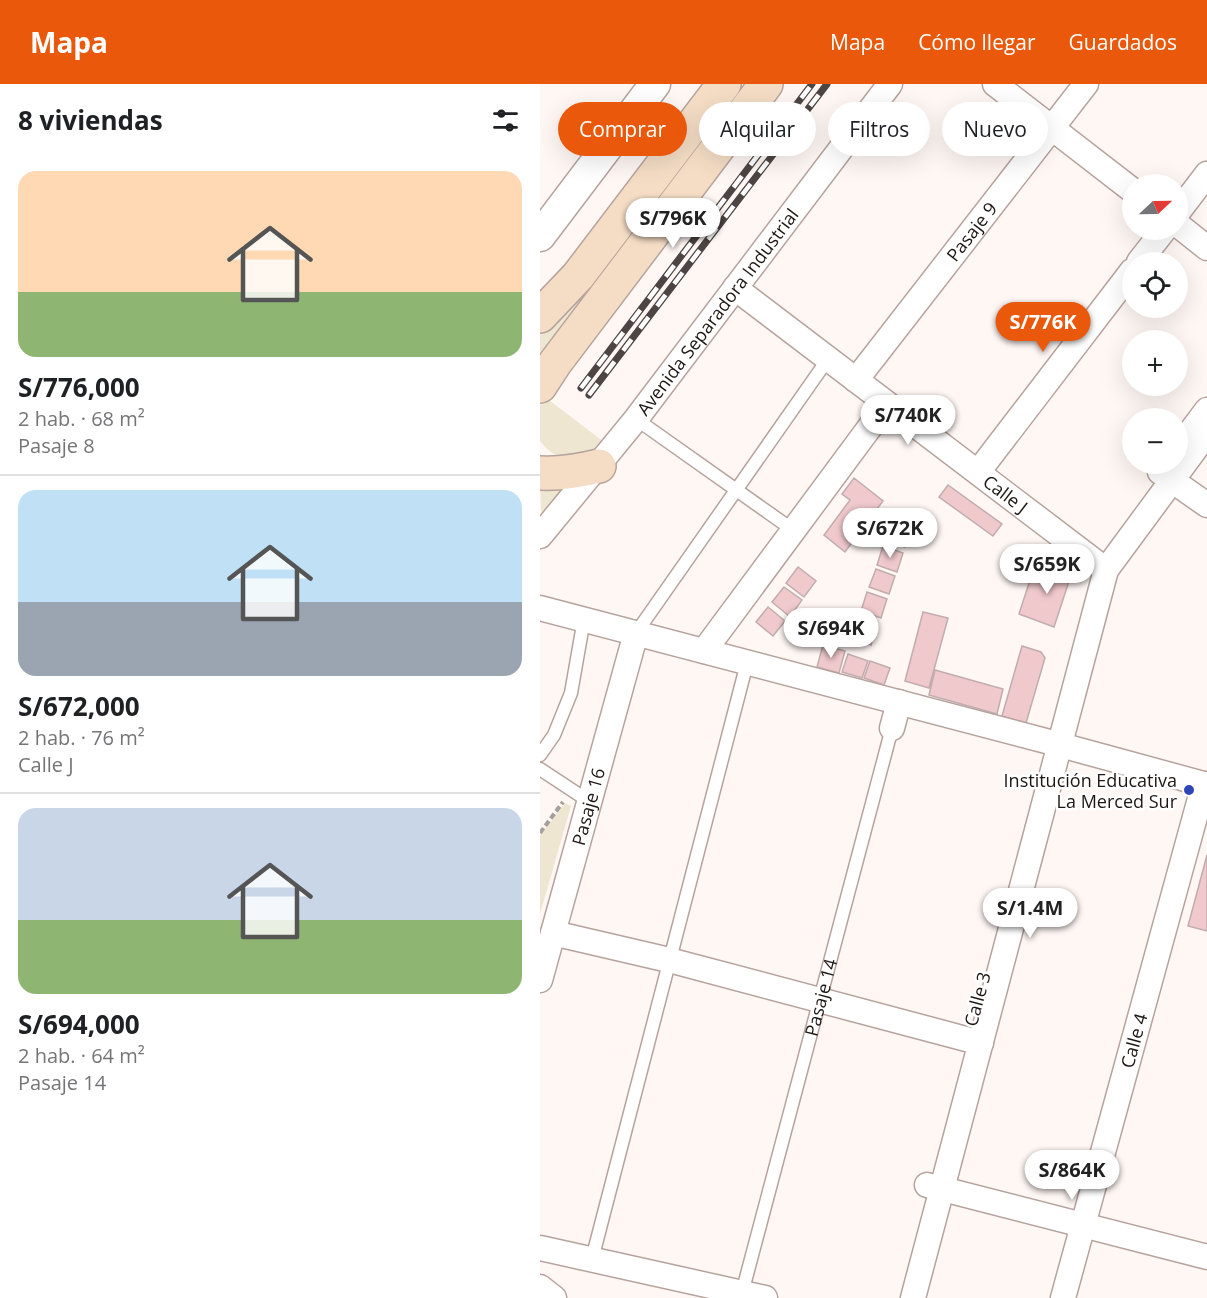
<!DOCTYPE html>
<html lang="es">
<meta charset="utf-8">
<style>
:root{--surface:#fff;--page:#f6f6f6;--text:#202124;--muted:#757577;--line:#e0e0e0;--accent:#ea580c}
body{margin:0;font-family:"Open Sans",sans-serif;background:var(--page);color:var(--text);height:100vh;display:flex;flex-direction:column;font-size:22px;white-space:nowrap}
*{box-sizing:border-box;margin:0}
p{font-size:20px;color:var(--muted)}
.icon{flex:none;width:33px;height:33px;fill:none;stroke:currentColor;stroke-width:2;stroke-linecap:round;stroke-linejoin:round}
.map{position:relative;flex:1;overflow:hidden}
.side{display:flex;flex-direction:column;background:var(--surface);width:540px}
.side>*{flex:none}
.top-card{position:absolute;left:18px;top:18px;width:558px;height:54px;display:flex;gap:12px}
.needle{width:39px;rotate:68deg}
.tools{position:absolute;left:582px;top:90px;display:grid;gap:12px}
.tools a{display:grid;place-items:center;width:66px;height:66px;border-radius:50%;background:var(--surface);box-shadow:0 6px 24px #0002;font-size:30px}
.price{position:absolute;translate:-50% -51px;padding:0 14px;border-radius:21px;background:#fff;color:#222;font-size:20px;line-height:39px;filter:drop-shadow(0 2px 3px #0008)}
.price::after{content:'';position:absolute;left:50%;top:36px;width:18px;height:14px;margin-left:-9px;background:inherit;clip-path:polygon(0 0,100% 0,50% 100%)}
.price.on{background:var(--accent);color:#fff}
ul{padding:0;list-style:none}
li{display:grid;align-content:center;gap:12px;height:318px;padding:0 18px}
li+li{border-top:2px solid var(--line)}
li span{display:grid;place-items:center;height:186px;border-radius:18px;color:#555}
li>.icon{margin-inline-start:auto}
span .icon{width:108px;height:108px;fill:#fffc;stroke-width:1}
li b{font-size:26px}
h2{display:flex;justify-content:space-between;align-items:center;height:72px;padding:0 18px;font-size:26px}
.pill{padding:0 21px;border-radius:27px;background:var(--surface);box-shadow:0 6px 24px #0002;font-size:21px;line-height:54px}
.pill.on{background:var(--accent);color:#fff}
header{display:flex;align-items:center;gap:36px;box-sizing:border-box;height:84px;padding:0 30px;background:var(--accent);color:#fff}
header strong{font-size:28px}
nav{display:flex;gap:33px;margin-inline-start:auto;font-size:21px}
main{display:flex;flex:1;min-height:0}
.map>svg:first-child{display:block}
.green{fill:#efe6d1}
.building{fill:#f0c9cd;stroke:#c1acae;stroke-width:1.5}
.lines{fill:none;stroke-linecap:round;stroke-linejoin:round}
.service-casing{stroke:#b6a39d;stroke-width:15}
.minor-casing{stroke:#b6a39d;stroke-width:27}
.tertiary-casing{stroke:#b6a39d;stroke-width:33}
.secondary-casing{stroke:#b6a39d;stroke-width:36}
.path{stroke:#a79f9d;stroke-width:4;stroke-dasharray:6 3;stroke-linecap:butt}
.service{stroke:#fff;stroke-width:12}
.minor{stroke:#fff;stroke-width:24}
.tertiary{stroke:#fff;stroke-width:30}
.secondary{stroke:#f5ddc5;stroke-width:33}
.rail-casing{stroke:#4c4543;stroke-width:7}
.rail{stroke:#fff;stroke-width:4.5;stroke-dasharray:14;stroke-linecap:butt}
.poi-dot{fill:#2e47b8;stroke:#fff;stroke-width:2}
.labels{text-anchor:middle;dominant-baseline:central;stroke-width:5;stroke-linejoin:round;paint-order:stroke}
.street-label{font-size:18px;fill:#1d1614;stroke:#fff}
.poi-label{font-size:18px;fill:#1d1614;stroke:#fff;text-anchor:end}
</style>
<header>
<strong>Mapa</strong>
<nav><a>Mapa</a><a>Cómo llegar</a><a>Guardados</a></nav>
</header>
<main>
<section class="side">
<h2>8 viviendas<svg class="icon" aria-label="filters" viewBox="0 0 24 24"><path d="M4 7h16M4 17h16"/><circle cx="9" cy="7" r="2"/><circle cx="15" cy="17" r="2"/></svg></h2>
<ul>
<li><span style="background:linear-gradient(#ffd9b3 65%,#8fb573 0)"><svg class="icon" aria-label="home" viewBox="0 0 24 24"><path d="M3 11l9-7 9 7M6 9v11h12V9"/></svg></span><div><b>S/776,000</b><p>2 hab. · 68 m²</p><p>Pasaje 8</p></div></li>
<li><span style="background:linear-gradient(#bfe0f5 60%,#9aa5b1 0)"><svg class="icon" aria-label="home" viewBox="0 0 24 24"><path d="M3 11l9-7 9 7M6 9v11h12V9"/></svg></span><div><b>S/672,000</b><p>2 hab. · 76 m²</p><p>Calle J</p></div></li>
<li><span style="background:linear-gradient(#c9d6e8 60%,#8fb573 0)"><svg class="icon" aria-label="home" viewBox="0 0 24 24"><path d="M3 11l9-7 9 7M6 9v11h12V9"/></svg></span><div><b>S/694,000</b><p>2 hab. · 64 m²</p><p>Pasaje 14</p></div></li>
</ul>
</section>
<div class="map">
<svg width="667" height="1214" viewBox="0 0 667 1214">
<rect width="100%" height="100%" fill="#fff7f4"/>
<path class="green" d="M67,178l5,4 -72,97v-30l27,-25z
M5,313l59,45c-8,8 -11,9 -21,11 -20,6 -30,5 -43,-12v-35z
M28,404l-26,34 -2,-33z
M25,719l6,3 -31,108v-78z"/>
<path class="building" d="M314,394l29,23 -38,51 -21,-17 26,-35 -8,-6z
M408,401l54,39 -9,12 -54,-39z
M352,438l19,7 -6,18 -20,-7z
M343,462l20,7 -6,19 -20,-7z
M512,475l20,13 -18,55 -35,-13 11,-34 19,5 1,-13 -9,-1 2,-6 8,-1z
M258,483l18,14 -12,16 -18,-14z
M336,485l19,7 -6,18 -20,-7z
M244,503l18,13 -12,17 -18,-15z
M327,508l20,7 -6,19 -20,-7z
M228,523l17,14 -12,15 -17,-14z
M383,528l25,6 -19,70 -24,-7z
M318,535l19,7 -6,19 -20,-7z
M283,561l22,6 -6,22 -22,-6z
M482,562l19,6 4,6 -19,65 -24,-7z
M308,570l20,7 -6,17 -20,-6z
M330,577l20,7 -6,17 -20,-7z
M395,586l68,19 -6,25 -68,-19z
M667,771v76l-19,-5z"/>
<g class="lines">
<g class="service-casing">
<g id="service">
<path d="M96,335l157,111"/>
<path d="M96,549l192,-274"/>
<path d="M0,671l14,-20 17,-42 13,-74"/>
<path d="M0,685l50,33"/>
<path d="M52,1175l155,-596"/>
<path id="s1" d="M202,1209l150,-565"/>
</g>
</g>
<g class="minor-casing">
<g id="minor">
<path d="M455,0l137,106"/>
<path d="M638,128l29,-38"/>
<path d="M638,141l29,23"/>
<path d="M599,178l25,-32"/>
<path id="s2" d="M195,204l371,282"/>
<path id="s3" d="M316,296l230,-296"/>
<path d="M643,358l24,-32"/>
<path d="M438,388l154,-201"/>
<path d="M620,388l47,33"/>
<path id="s4" d="M0,452l96,-117 254,-335"/>
<path d="M0,524l506,133 161,44"/>
<path d="M164,567l183,-247"/>
<path d="M352,644l7,-26"/>
<path d="M13,849l116,27 312,83"/>
<path id="s5" d="M0,896l96,-347"/>
<path d="M387,1101l280,72"/>
<path d="M0,1164l225,50"/>
<path d="M0,1203l14,11"/>
<path d="M373,1214l193,-728 101,-137"/>
<path id="s6" d="M523,1214l141,-514"/>
</g>
</g>
<g class="tertiary-casing">
<path id="tertiary" d="M0,152l115,-152"/>
</g>
<g class="secondary-casing">
<path id="secondary" d="M0,232l38,-40 146,-192
M0,302l15,-23 211,-279
M0,389c20,1 39,-2 59,-7"/>
</g>
<path class="path" d="M0,749l23,-31"/>
<use href="#service" class="service"/>
<use href="#minor" class="minor"/>
<use href="#tertiary" class="tertiary"/>
<use href="#secondary" class="secondary"/>
<g class="rail-casing">
<path id="rail" d="M41,304l231,-304
M49,311l238,-311"/>
</g>
<use href="#rail" class="rail"/>
</g>
<circle class="poi-dot" cx="649" cy="706" r="6"/>
<g class="labels">
<g class="street-label">
<text stroke="none"><textPath href="#s3" startOffset="188">Pasaje 9</textPath></text>
<text stroke="none"><textPath href="#s4" startOffset="286">Avenida Separadora Industrial</textPath></text>
<text stroke="none"><textPath href="#s2" startOffset="340">Calle J</textPath></text>
<text stroke="none"><textPath href="#s5" startOffset="180">Pasaje 16</textPath></text>
<text stroke="none"><textPath href="#s1" startOffset="306">Pasaje 14</textPath></text>
<text transform="translate(437 915) rotate(-75)">Calle 3</text>
<text stroke="none"><textPath href="#s6" startOffset="267">Calle 4</textPath></text>
</g>
<g class="poi-label">
<text x="637" y="696">Institución Educativa<tspan x="637" dy="21">La Merced Sur</tspan></text>
</g>
</g>
</svg>
<div class="tools">
<a><svg class="needle" viewBox="-14 -14 28 28"><path d="M0-13l5 13h-10z" fill="#e53935"/><path d="M0 13l5-13h-10z" fill="#757577"/></svg></a>
<a><svg class="icon" aria-label="locate" viewBox="0 0 24 24"><circle cx="12" cy="12" r="6"/><path d="M12 2v4M12 18v4M2 12h4M18 12h4"/></svg></a>
<a>+</a>
<a>−</a>
</div>
<b class="price" style="left:133px;top:165px">S/796K</b>
<b class="price on" style="left:503px;top:269px">S/776K</b>
<b class="price" style="left:368px;top:362px">S/740K</b>
<b class="price" style="left:350px;top:475px">S/672K</b>
<b class="price" style="left:507px;top:511px">S/659K</b>
<b class="price" style="left:291px;top:575px">S/694K</b>
<b class="price" style="left:490px;top:855px">S/1.4M</b>
<b class="price" style="left:532px;top:1117px">S/864K</b>
<div class="top-card">
<a class="pill on">Comprar</a>
<a class="pill">Alquilar</a>
<a class="pill">Filtros</a>
<a class="pill">Nuevo</a>
</div>
</div>
</main>
